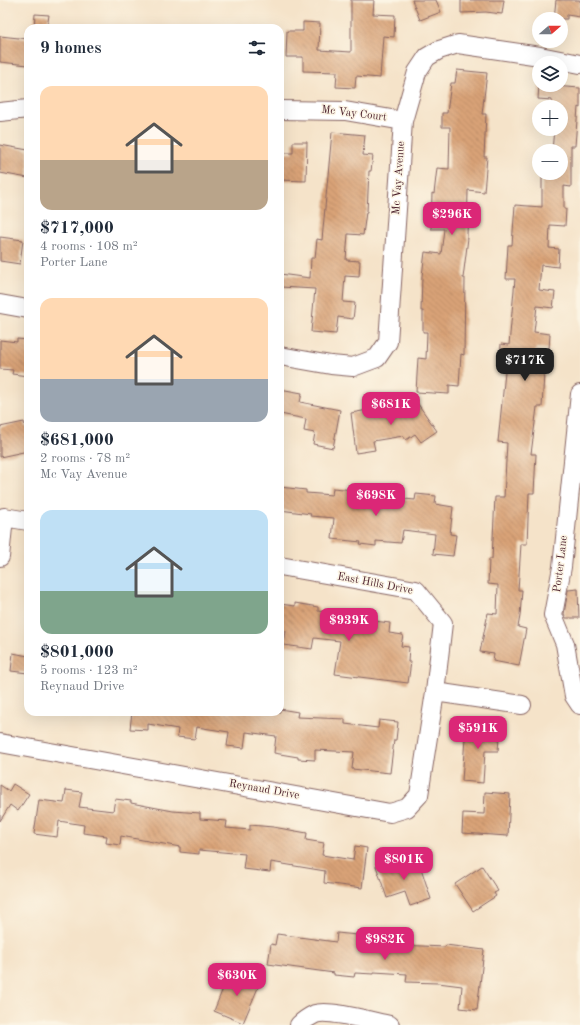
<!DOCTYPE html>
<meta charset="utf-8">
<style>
:root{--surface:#fff;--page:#f2f2f3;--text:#1f2937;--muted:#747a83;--accent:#db2777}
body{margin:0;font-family:"Old Standard TT",serif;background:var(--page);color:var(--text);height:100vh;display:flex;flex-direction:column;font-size:15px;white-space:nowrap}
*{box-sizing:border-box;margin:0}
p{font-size:13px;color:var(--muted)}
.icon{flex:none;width:22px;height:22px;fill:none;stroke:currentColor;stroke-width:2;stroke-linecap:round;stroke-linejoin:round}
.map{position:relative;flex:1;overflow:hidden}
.panel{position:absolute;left:24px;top:24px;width:260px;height:692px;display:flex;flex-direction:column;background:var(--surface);border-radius:12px;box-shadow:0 4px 16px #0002}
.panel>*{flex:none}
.needle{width:26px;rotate:70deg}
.controls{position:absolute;left:532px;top:12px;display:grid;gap:8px}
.controls a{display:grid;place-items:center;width:36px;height:36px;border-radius:50%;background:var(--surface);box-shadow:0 4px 16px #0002;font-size:20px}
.price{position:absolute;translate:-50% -34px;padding:0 9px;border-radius:8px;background:var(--accent);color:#fff;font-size:13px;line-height:26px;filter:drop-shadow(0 1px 2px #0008)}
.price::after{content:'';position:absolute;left:50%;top:24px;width:12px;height:9px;margin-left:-6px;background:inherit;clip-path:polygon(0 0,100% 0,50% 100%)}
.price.current{background:#222;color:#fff}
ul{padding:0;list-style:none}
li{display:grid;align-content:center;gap:8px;height:212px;padding:0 16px}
li span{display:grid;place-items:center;height:124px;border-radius:12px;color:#555}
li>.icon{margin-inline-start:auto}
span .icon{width:72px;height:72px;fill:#fffc;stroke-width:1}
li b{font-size:17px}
h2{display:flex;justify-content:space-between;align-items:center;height:48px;padding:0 16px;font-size:17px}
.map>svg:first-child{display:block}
.building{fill:url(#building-back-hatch)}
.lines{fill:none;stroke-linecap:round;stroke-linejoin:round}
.minor-casing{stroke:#866462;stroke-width:20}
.minor{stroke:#fff;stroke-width:18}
.labels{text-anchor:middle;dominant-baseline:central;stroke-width:3;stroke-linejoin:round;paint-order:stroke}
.street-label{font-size:11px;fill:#4a1f2b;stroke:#fcf5e5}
</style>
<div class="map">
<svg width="580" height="1025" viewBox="0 0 580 1025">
<defs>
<pattern id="building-back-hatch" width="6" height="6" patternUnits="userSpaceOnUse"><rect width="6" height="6" fill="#d9a377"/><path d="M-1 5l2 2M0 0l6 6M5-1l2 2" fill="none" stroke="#b28462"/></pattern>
</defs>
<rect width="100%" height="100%" fill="#fcf5e5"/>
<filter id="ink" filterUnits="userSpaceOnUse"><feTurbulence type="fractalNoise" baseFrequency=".025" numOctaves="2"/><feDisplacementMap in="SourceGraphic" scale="8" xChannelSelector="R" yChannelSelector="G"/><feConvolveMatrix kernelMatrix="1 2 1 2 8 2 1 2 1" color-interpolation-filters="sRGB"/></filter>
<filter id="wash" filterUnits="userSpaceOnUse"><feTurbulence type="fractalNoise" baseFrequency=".012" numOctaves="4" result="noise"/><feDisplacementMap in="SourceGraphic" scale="16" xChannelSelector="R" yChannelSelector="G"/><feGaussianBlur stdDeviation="0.9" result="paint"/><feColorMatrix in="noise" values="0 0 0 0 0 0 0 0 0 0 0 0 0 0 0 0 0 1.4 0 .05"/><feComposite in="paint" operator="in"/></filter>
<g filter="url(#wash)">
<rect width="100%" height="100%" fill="#f5e3c9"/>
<g id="blocks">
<path class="building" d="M351,0h23l-1,14 22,1 -1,22 -11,-1 -3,42 -24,-2 -1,12 -19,-1 1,-15 -34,-1v-14h-17l1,-26h16v-9l17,1 -1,27 32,2z
M412,0h24l5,12 -21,8z
M461,0h43l-2,14 -16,-2 -25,1z
M556,0h24v17l-13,-2v4h-13z
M35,14l14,1 -2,13h-13z
M0,36l28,3v26l-28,-3z
M457,70l30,3 -5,41h4l-2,43h3l-3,35 -16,-2 -1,48h1l-5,40h2l-1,77 -3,-1 -2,32 -10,-1v9l-33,-2 2,-34 8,1 1,-27h-4v-21h-2l1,-35 3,-24 16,2 3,-25h-13l1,-36 2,1 3,-26 12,1 1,-42h-8v-14h5l4,-30h4z
M539,85l41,3v20l-2,-1 -3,39h-4v41l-7,-1v23h2l-1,17 -15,-1 -1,23 10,1 -1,18 -17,-2 -2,25 16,2 -2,16 -16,-2 -3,26 16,2 -1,15 -13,-1 -2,25 10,1 -2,33h-5l-6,47h5l-2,39h-5l-2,51h-6l-3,46h4l-2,26 -2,11 8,2 -7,37 -26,-5 1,-7 -14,-2 8,-39 9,1 1,-29 -10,-1 1,-25h3l3,-62h9l3,-54 -9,-1 8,-80h-6l1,-18 8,1 6,-66h-9l2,-34h4l3,-40 27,2v-34h19v-22h-9l2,-22h7v-22h-9v-7l-14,-1z
M332,132l33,3 -2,20 10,1 -2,15h-2l-2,41h-1l-3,23 -15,-1 -2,26 14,1 -1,16 -14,-1 -2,26 12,1 -2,16 -15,-2 -2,17 -25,-2 4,-43 -35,-2v-13l30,4 1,-20h4l2,-19 5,1z
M293,142h14l-1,39 -26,-1v-27h13z
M0,145l28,5v28l-28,-5z
M0,237l23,3 -3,24 -20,-3z
M17,339l11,1v36l-16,-2 1,-4 -13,-1v-29l17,2z
M280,389l22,4 -2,9 40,8 -7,38 -20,-4 2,-11 -11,-2 2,-12 -26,-5z
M413,397l24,34 -16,11 -6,-8 -9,6 -3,-4 -30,5 2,9 -19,3 -5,-40 17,-3 1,7 21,-3z
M24,422l1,5h3v24l-28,6v-30z
M280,487l26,3v3l26,2 1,-7 21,2 -1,11 30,3 1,-7 31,3 1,-6 20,2 -1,8 18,3 -3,27 6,1 -3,21 -20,-2 2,-20 -32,-4 -2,13 -25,-2v5l-16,-2 1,-2 -29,-3 2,-21 -24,-2 1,-2 -31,-4z
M578,589l1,29h-13l-2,-4 4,-24z
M295,603l23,4v4l40,6v2l32,4 -1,10 14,2 -2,11 8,1 -1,15h3l-3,21 -73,-9 5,-33 -26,-3 -2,11 -28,-4 2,-14 -6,-1v-26l15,2z
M13,653l15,3v17l-17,-2z
M280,709l18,3 -1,5 48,2v5l33,4 1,-8 19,2 -2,18h-2l-4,33 -38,-4 2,-17 -39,-2v10l-17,-1v-2l-24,-4 2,-17 -30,-4 -2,16 -17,-2 2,-14 -32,-5 -2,12 -18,-2 1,-8 -30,-5v6l-18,-1 2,-17h148z
M466,723l34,2 -2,26h-13l-2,32 -21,-2z
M13,784l16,10 -11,17 -8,-6 -10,16v-36l9,6z
M66,790l16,2 -3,15 34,4 2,-12 16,2v2l42,8 27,2v6l27,2 -1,7 24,2v-5l23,2 34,6 -1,7 18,3 -2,12 31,5 2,-14 12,2 -5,40 -38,-5 1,-12 -54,-9 -1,10 -27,-3 2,-15 -46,-4v4l-19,-2v-5l-59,-11 -1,9 -14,-2 1,-7 -24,-3 1,-8 -25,-4 -2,16 -23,-3 5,-34 25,3z
M485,792l25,2 -2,42 -46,-3 1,-20 21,1z
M418,859l13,40 -21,7 -5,-14 -18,6 -11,-32 17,-5 2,6z
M482,866l16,25 -4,2 2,3 -23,15 -18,-27z
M337,933l40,4 -1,7 69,3 1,-2 38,5 -7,60 -17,-2 2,-22 -24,-3 -32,-1 1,-8 -33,-2v2l-19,-1 -1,4 -20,-2v-2l-66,-9 3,-20 4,1 2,-11 59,8z
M230,971l30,12 -17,40 -29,-12z"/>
</g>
</g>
<g filter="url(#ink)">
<use href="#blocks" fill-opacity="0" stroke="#866462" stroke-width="1"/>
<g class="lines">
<g class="minor-casing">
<path id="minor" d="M280,110l65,1 58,10
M0,112l28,-3
M0,304l28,5
M280,356l51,9 22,2 24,-9 11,-16 15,-221 14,-49 10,-15 12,-7 19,-6 82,12 40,8
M580,394l-18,173 -9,48 12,29 9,52 6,9
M0,557l4,-40 24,4
M435,692l87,13
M0,743l390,70 17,-5 12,-13 16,-103 8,-69 -27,-33 -136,-24
M299,1025c5,-5 10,-8 16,-11 14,-5 59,8 75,11"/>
</g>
<use href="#minor" class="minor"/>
</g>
</g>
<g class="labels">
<g class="street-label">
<text transform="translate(354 114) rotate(7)">Mc Vay Court</text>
<text transform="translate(399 178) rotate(-86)">Mc Vay Avenue</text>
<text transform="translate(561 564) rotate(-83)">Porter Lane</text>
<text transform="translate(375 584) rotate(11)">East Hills Drive</text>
<text transform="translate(264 790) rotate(10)">Reynaud Drive</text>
</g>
</g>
</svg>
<div class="controls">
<a><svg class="needle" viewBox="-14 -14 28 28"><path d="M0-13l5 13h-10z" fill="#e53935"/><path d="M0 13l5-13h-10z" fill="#747a83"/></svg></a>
<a><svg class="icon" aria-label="layers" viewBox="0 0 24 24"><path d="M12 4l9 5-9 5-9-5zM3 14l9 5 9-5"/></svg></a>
<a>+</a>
<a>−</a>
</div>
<b class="price" style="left:452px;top:236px">$296K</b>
<b class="price current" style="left:525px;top:382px">$717K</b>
<b class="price" style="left:391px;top:426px">$681K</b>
<b class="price" style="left:376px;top:517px">$698K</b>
<b class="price" style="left:349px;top:642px">$939K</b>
<b class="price" style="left:478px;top:750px">$591K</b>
<b class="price" style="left:404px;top:881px">$801K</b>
<b class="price" style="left:385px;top:961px">$982K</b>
<b class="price" style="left:237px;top:997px">$630K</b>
<section class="panel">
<h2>9 homes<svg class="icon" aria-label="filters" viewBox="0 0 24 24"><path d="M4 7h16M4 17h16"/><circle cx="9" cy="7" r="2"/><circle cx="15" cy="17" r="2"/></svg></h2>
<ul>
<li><span style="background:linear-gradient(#ffd9b3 60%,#b9a48a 0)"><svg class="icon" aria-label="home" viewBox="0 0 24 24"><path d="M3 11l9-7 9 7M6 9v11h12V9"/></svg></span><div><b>$717,000</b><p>4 rooms · 108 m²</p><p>Porter Lane</p></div></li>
<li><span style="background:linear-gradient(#ffd9b3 65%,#9aa5b1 0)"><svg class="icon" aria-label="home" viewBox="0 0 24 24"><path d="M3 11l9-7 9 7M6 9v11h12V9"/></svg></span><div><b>$681,000</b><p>2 rooms · 78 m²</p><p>Mc Vay Avenue</p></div></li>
<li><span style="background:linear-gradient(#bfe0f5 65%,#7fa58c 0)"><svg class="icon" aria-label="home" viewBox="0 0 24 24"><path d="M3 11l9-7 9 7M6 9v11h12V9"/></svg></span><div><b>$801,000</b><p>5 rooms · 123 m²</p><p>Reynaud Drive</p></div></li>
</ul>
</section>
</div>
